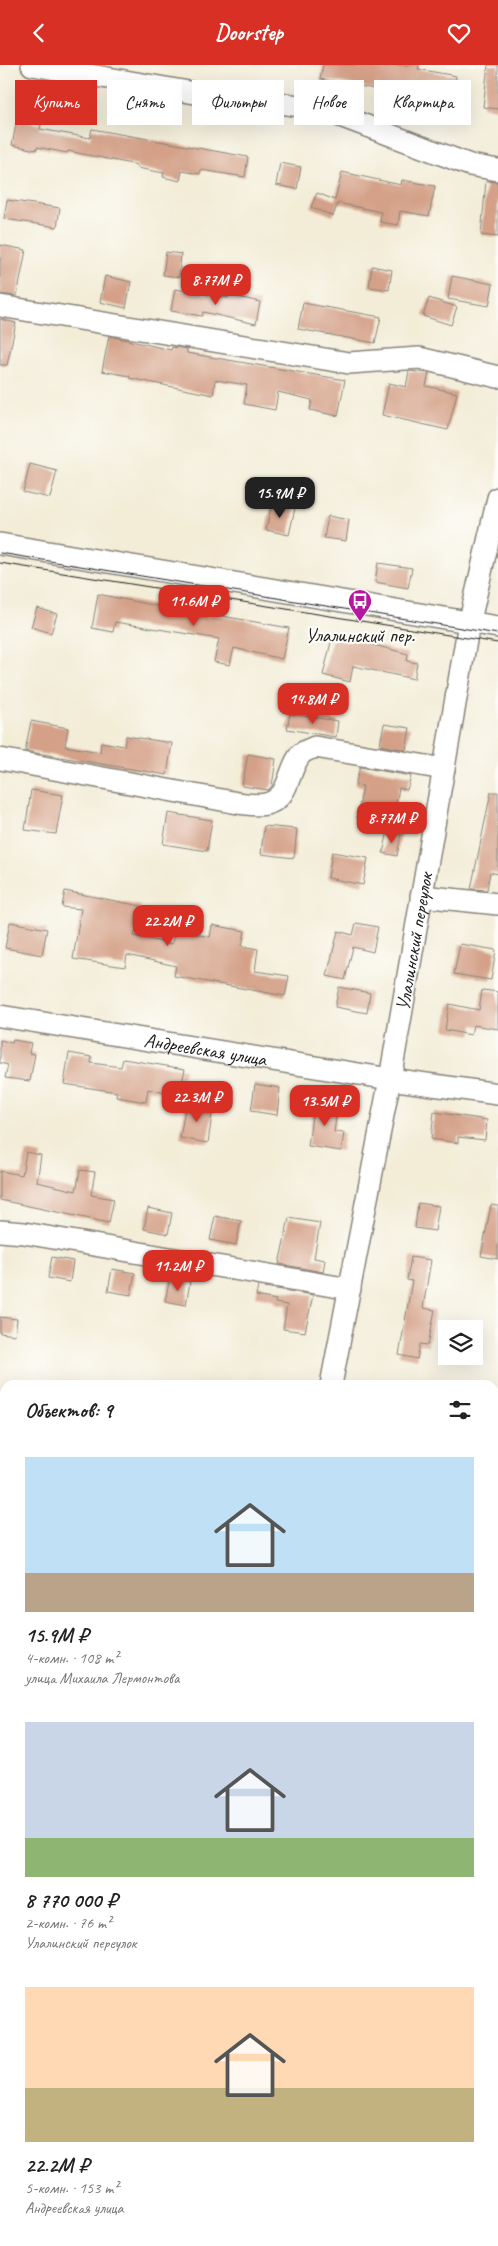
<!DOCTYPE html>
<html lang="ru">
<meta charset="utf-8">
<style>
:root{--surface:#fff;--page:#f6f6f6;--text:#222;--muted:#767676;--accent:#d93025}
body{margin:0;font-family:Caveat,sans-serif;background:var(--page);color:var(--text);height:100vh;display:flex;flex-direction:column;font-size:19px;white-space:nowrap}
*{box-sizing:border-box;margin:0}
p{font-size:16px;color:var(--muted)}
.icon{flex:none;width:28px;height:28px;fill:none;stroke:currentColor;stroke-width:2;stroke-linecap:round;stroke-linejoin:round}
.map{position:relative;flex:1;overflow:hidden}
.side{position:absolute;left:0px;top:1315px;width:499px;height:866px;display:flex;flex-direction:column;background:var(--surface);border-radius:15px 15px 0 0;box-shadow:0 5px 20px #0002}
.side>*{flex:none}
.banner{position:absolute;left:15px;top:15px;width:469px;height:45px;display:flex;gap:10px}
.controls{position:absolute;left:438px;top:1255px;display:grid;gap:10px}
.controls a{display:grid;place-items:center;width:45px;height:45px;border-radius:0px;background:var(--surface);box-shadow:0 5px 20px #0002;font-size:25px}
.price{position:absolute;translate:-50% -42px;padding:0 11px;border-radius:10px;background:var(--accent);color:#fff;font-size:16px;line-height:32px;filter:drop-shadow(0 1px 2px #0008)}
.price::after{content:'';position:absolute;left:50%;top:30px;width:15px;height:11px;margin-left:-8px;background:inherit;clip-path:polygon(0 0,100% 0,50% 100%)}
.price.selected{background:#222;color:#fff}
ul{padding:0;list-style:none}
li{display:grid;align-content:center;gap:10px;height:265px;padding:0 25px}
li span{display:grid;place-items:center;height:155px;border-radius:0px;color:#555}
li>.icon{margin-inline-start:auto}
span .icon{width:90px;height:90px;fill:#fffc;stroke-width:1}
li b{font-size:21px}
h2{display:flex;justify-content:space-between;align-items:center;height:60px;padding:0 25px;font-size:21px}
.pill{padding:0 18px;border-radius:0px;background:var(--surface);box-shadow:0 5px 20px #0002;font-size:18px;line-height:45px}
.pill.selected{background:var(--accent);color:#fff}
header{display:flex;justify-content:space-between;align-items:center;height:65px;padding:0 25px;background:var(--accent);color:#fff;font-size:22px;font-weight:700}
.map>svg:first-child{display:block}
.building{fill:#d4a188}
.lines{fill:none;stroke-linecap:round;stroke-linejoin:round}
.minor-casing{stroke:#88847a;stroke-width:24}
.minor{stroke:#fff;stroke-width:21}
.tram{stroke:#1c1c1c;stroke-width:1}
.labels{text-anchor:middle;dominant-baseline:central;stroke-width:4.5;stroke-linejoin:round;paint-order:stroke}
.poi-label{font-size:20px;fill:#1c1c1c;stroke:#fdfcf7}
.street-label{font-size:20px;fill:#1c1c1c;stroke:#fdfcf7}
</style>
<header><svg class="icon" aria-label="back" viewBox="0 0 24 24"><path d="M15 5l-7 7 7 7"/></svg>Doorstep<svg class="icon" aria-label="heart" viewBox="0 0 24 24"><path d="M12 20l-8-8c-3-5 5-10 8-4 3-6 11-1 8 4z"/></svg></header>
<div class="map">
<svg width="498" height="2181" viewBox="0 0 498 2181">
<rect width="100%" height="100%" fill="#fdfcf7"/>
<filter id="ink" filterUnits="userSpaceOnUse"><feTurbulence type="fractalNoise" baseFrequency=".02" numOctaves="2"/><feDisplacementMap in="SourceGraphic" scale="10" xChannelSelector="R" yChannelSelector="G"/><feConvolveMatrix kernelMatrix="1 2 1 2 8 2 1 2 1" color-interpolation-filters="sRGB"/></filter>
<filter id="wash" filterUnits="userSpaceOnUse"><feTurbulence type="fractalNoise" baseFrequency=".0096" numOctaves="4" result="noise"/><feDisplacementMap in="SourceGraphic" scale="20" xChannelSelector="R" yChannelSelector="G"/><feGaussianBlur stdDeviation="1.12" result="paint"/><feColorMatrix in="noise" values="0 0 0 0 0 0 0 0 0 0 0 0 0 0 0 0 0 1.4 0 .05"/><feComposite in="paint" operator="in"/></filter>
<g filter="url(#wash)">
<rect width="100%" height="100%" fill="#f3edd8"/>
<g id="blocks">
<path class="building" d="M323,0h96l-1,4 38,7 -3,23 -28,-4v3l-105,-19z
M488,0h10v44l-15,-2z
M17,55l24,5 -1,4 50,9 2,-9 156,28 -3,20 -44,-7 -1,4 -18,-3 -2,10 -17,-4 1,-4 -27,-5v-3l-10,-2 -59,-12 -1,2 -30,-6 -1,3 -24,-5z
M280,98l21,4 -4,22 -21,-4z
M342,107l59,13 1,-5 33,6 -6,30 -29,-5 -2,14 -18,-3 1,-10 -43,-9 -5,13 -22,-9 6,-14 18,7z
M486,116l12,1v55l-17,-2z
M7,135l53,8 -3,19 -53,-8z
M0,180l26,5 -9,46 -17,-2z
M166,187l15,2 -2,23 -16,-2z
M372,201l20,4 -3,20 -20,-3z
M105,211l26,6 -5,26 -26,-6z
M452,211l41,8 -4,22 -41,-7z
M175,224l53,9 1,-3 31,7 -4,22 -53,-12 -1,4 -31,-5z
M429,233l28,9 -6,18 -28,-9z
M303,238l78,14 -6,26 -77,-14z
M0,254l16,4 -9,42h-7z
M109,271l62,14 1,-3 15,2v4l158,27 -7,36 -28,-6 2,-10 -34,-8 -3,18 -31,-6 3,-19 -32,-5 -2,15 -84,-17 1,-2 -28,-5z
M409,306l20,2 -3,13 31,7 -9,37 -66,-15 7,-32 17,4z
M30,399l27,7 -7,27 -27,-6z
M272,438l23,5 -6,27 -23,-5z
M328,451l21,4 -3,21 -22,-3z
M378,498l34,5 -4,20 -33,-6z
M98,529l113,23v-3l78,14 -7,31 -48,-11 -4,17 -16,-3 5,-23 -104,-17 -2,10 -21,-4z
M37,543l20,6 -6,19 -20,-6z
M333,569l75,20 -1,7 10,2 -3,16 -61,-13 -3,16 -27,-7z
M290,649l48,7 -2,16 -49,-8z
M31,656l37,7 -3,18 35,6 1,-10 23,4 2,-10 46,7 -5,32 -142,-24z
M384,659l26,4 -4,22 -26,-5z
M248,689l28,5 -4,27 -4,4 -26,-4z
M360,702l51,9 -4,14 -8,-2 -7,37 -35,-7 6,-32 -8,-1z
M31,725l32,5 -7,39 -31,-4z
M491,727h7v82l-8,-2 -3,18 -16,-1z
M168,748l44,7 -5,31 -44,-7z
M264,761l33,3 -3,29 -33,-4z
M388,766l13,3 -4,22 -14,-3z
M332,787l36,6 -5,27 -35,-7z
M65,826l76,15 -7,30 38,8 3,-14 35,7 2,-12 33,6 -3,15 16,3 -3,22 34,5 -4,20 -111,-20 2,-10 -49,-11 -2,12 -52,-8 8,-50 -19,-2z
M10,857l37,7 -5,26 -37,-7z
M356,858l22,4 -5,25 -20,-5 -8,33 -18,-4 11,-45 15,4z
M460,879l36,6 -5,30 -37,-6z
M339,922l31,6 -3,20 -32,-6z
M482,925l16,2v37l-25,-4 -2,10 -26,-5 4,-26 30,6z
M0,975l12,3 1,-3 18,3 -2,10 6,1 -5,27 -25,-3 3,-13 -8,-2z
M69,988l23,4 -1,6 30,4 2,-8 62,10 -6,27 -31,-7 -2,13 -30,-5 1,-5 -53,-8z
M255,1019l25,4 -3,27 -26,-4z
M314,1036l24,3 -4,28 10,1 -3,18 -33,-5z
M186,1038l27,5 -5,35 -28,-5z
M434,1047l53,8 -2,20 -27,-3v6l-27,-4z
M26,1087l15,3 -4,27 39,9 4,-21 15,2 -4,23 23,4 -5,24 -109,-23v-29l22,4z
M418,1138l21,3 -4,25 -20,-3z
M491,1140l7,1v53l-17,-3z
M148,1143l24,5 -4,21 -24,-5z
M215,1151l26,5 -5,24 -26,-5z
M289,1153l31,5 -6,35 11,2 -2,12 -44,-8z
M52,1192l21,4 -3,21 -22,-4z
M411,1192l20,3 -8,48 12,2 -7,35 -8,-1 -3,15 -18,-4 13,-74 -5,-1z
M112,1204l23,4 -4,22 -23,-4z
M170,1213l20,4 -4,23 -21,-4z
M258,1221l55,9 -8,37 -22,-3 4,-24 -12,-2 1,-3 -20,-4z
M0,1252l17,2 -2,16 -15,-2z"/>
</g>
</g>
<g filter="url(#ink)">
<use href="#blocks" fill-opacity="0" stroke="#88847a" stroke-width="1"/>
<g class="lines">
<g class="minor-casing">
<g id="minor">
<path d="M32,0l180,31 57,5 58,10 143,54 28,5"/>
<path d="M0,241l349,57 70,-5 79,19"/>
<path d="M0,479l498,83"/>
<path d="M0,694l238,44c9,1 20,3 28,1 25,-6 21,-34 35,-50 3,-3 9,-5 14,-7l129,22"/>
<path d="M421,831l77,8"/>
<path id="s1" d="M0,951l390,63 108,15"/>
<path d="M0,1166l24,2 326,56"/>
<path id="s2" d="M331,1320l59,-306 78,-450 30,-131"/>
<path d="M0,1394l5,1"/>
<path d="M494,1474h4"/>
<path d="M0,1615l5,1"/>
<path d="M494,1699l4,1"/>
<path d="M0,1864h5"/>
<path d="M494,1950l4,1"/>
<path d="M185,2181l1,-5"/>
</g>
</g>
<use href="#minor" class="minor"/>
<path class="tram" d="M0,488l498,81
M0,498l498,80"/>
</g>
</g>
<defs>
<g id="bus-pin" transform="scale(1.25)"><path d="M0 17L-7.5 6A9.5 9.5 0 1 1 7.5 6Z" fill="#b5179e" stroke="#fdfcf7"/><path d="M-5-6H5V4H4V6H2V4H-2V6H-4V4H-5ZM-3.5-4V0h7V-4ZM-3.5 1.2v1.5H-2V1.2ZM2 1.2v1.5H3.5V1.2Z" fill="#fff"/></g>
</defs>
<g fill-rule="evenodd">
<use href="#bus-pin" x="360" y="536"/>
</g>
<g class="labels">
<g class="poi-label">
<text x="360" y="570">Улалинский пер.</text>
</g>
<g class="street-label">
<text stroke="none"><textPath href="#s2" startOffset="451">Улалинский переулок</textPath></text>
<text stroke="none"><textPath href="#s1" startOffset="208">Андреевская улица</textPath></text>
</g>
</g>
</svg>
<div class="controls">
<a><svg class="icon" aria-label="layers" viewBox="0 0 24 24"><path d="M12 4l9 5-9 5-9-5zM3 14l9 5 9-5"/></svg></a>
</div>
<b class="price" style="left:216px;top:241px">8.77M ₽</b>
<b class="price selected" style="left:280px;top:454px">15.9M ₽</b>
<b class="price" style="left:194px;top:562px">11.6M ₽</b>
<b class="price" style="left:313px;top:660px">14.8M ₽</b>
<b class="price" style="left:392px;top:779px">8.77M ₽</b>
<b class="price" style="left:168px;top:882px">22.2M ₽</b>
<b class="price" style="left:197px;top:1058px">22.3M ₽</b>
<b class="price" style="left:325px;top:1062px">13.5M ₽</b>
<b class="price" style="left:178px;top:1227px">11.2M ₽</b>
<div class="banner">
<a class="pill selected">Купить</a>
<a class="pill">Снять</a>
<a class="pill">Фильтры</a>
<a class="pill">Новое</a>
<a class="pill">Квартира</a>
</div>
<section class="side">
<h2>Объектов: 9<svg class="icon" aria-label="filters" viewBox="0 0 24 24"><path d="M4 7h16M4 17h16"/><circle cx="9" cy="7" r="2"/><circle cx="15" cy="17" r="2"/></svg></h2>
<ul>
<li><span style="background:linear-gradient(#bfe0f5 75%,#b9a48a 0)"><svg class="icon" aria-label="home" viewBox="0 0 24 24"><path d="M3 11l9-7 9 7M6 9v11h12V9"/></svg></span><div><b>15.9M ₽</b><p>4-комн. · 108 m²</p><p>улица Михаила Лермонтова</p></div></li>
<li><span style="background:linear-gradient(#c9d6e8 75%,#8fb573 0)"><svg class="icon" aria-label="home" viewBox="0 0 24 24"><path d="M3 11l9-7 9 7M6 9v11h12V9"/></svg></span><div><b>8 770 000 ₽</b><p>2-комн. · 76 m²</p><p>Улалинский переулок</p></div></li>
<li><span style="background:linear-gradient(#ffd9b3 65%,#c2b280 0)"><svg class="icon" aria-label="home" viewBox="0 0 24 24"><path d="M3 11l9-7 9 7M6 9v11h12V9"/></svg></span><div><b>22.2M ₽</b><p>5-комн. · 153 m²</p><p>Андреевская улица</p></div></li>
</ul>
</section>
</div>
